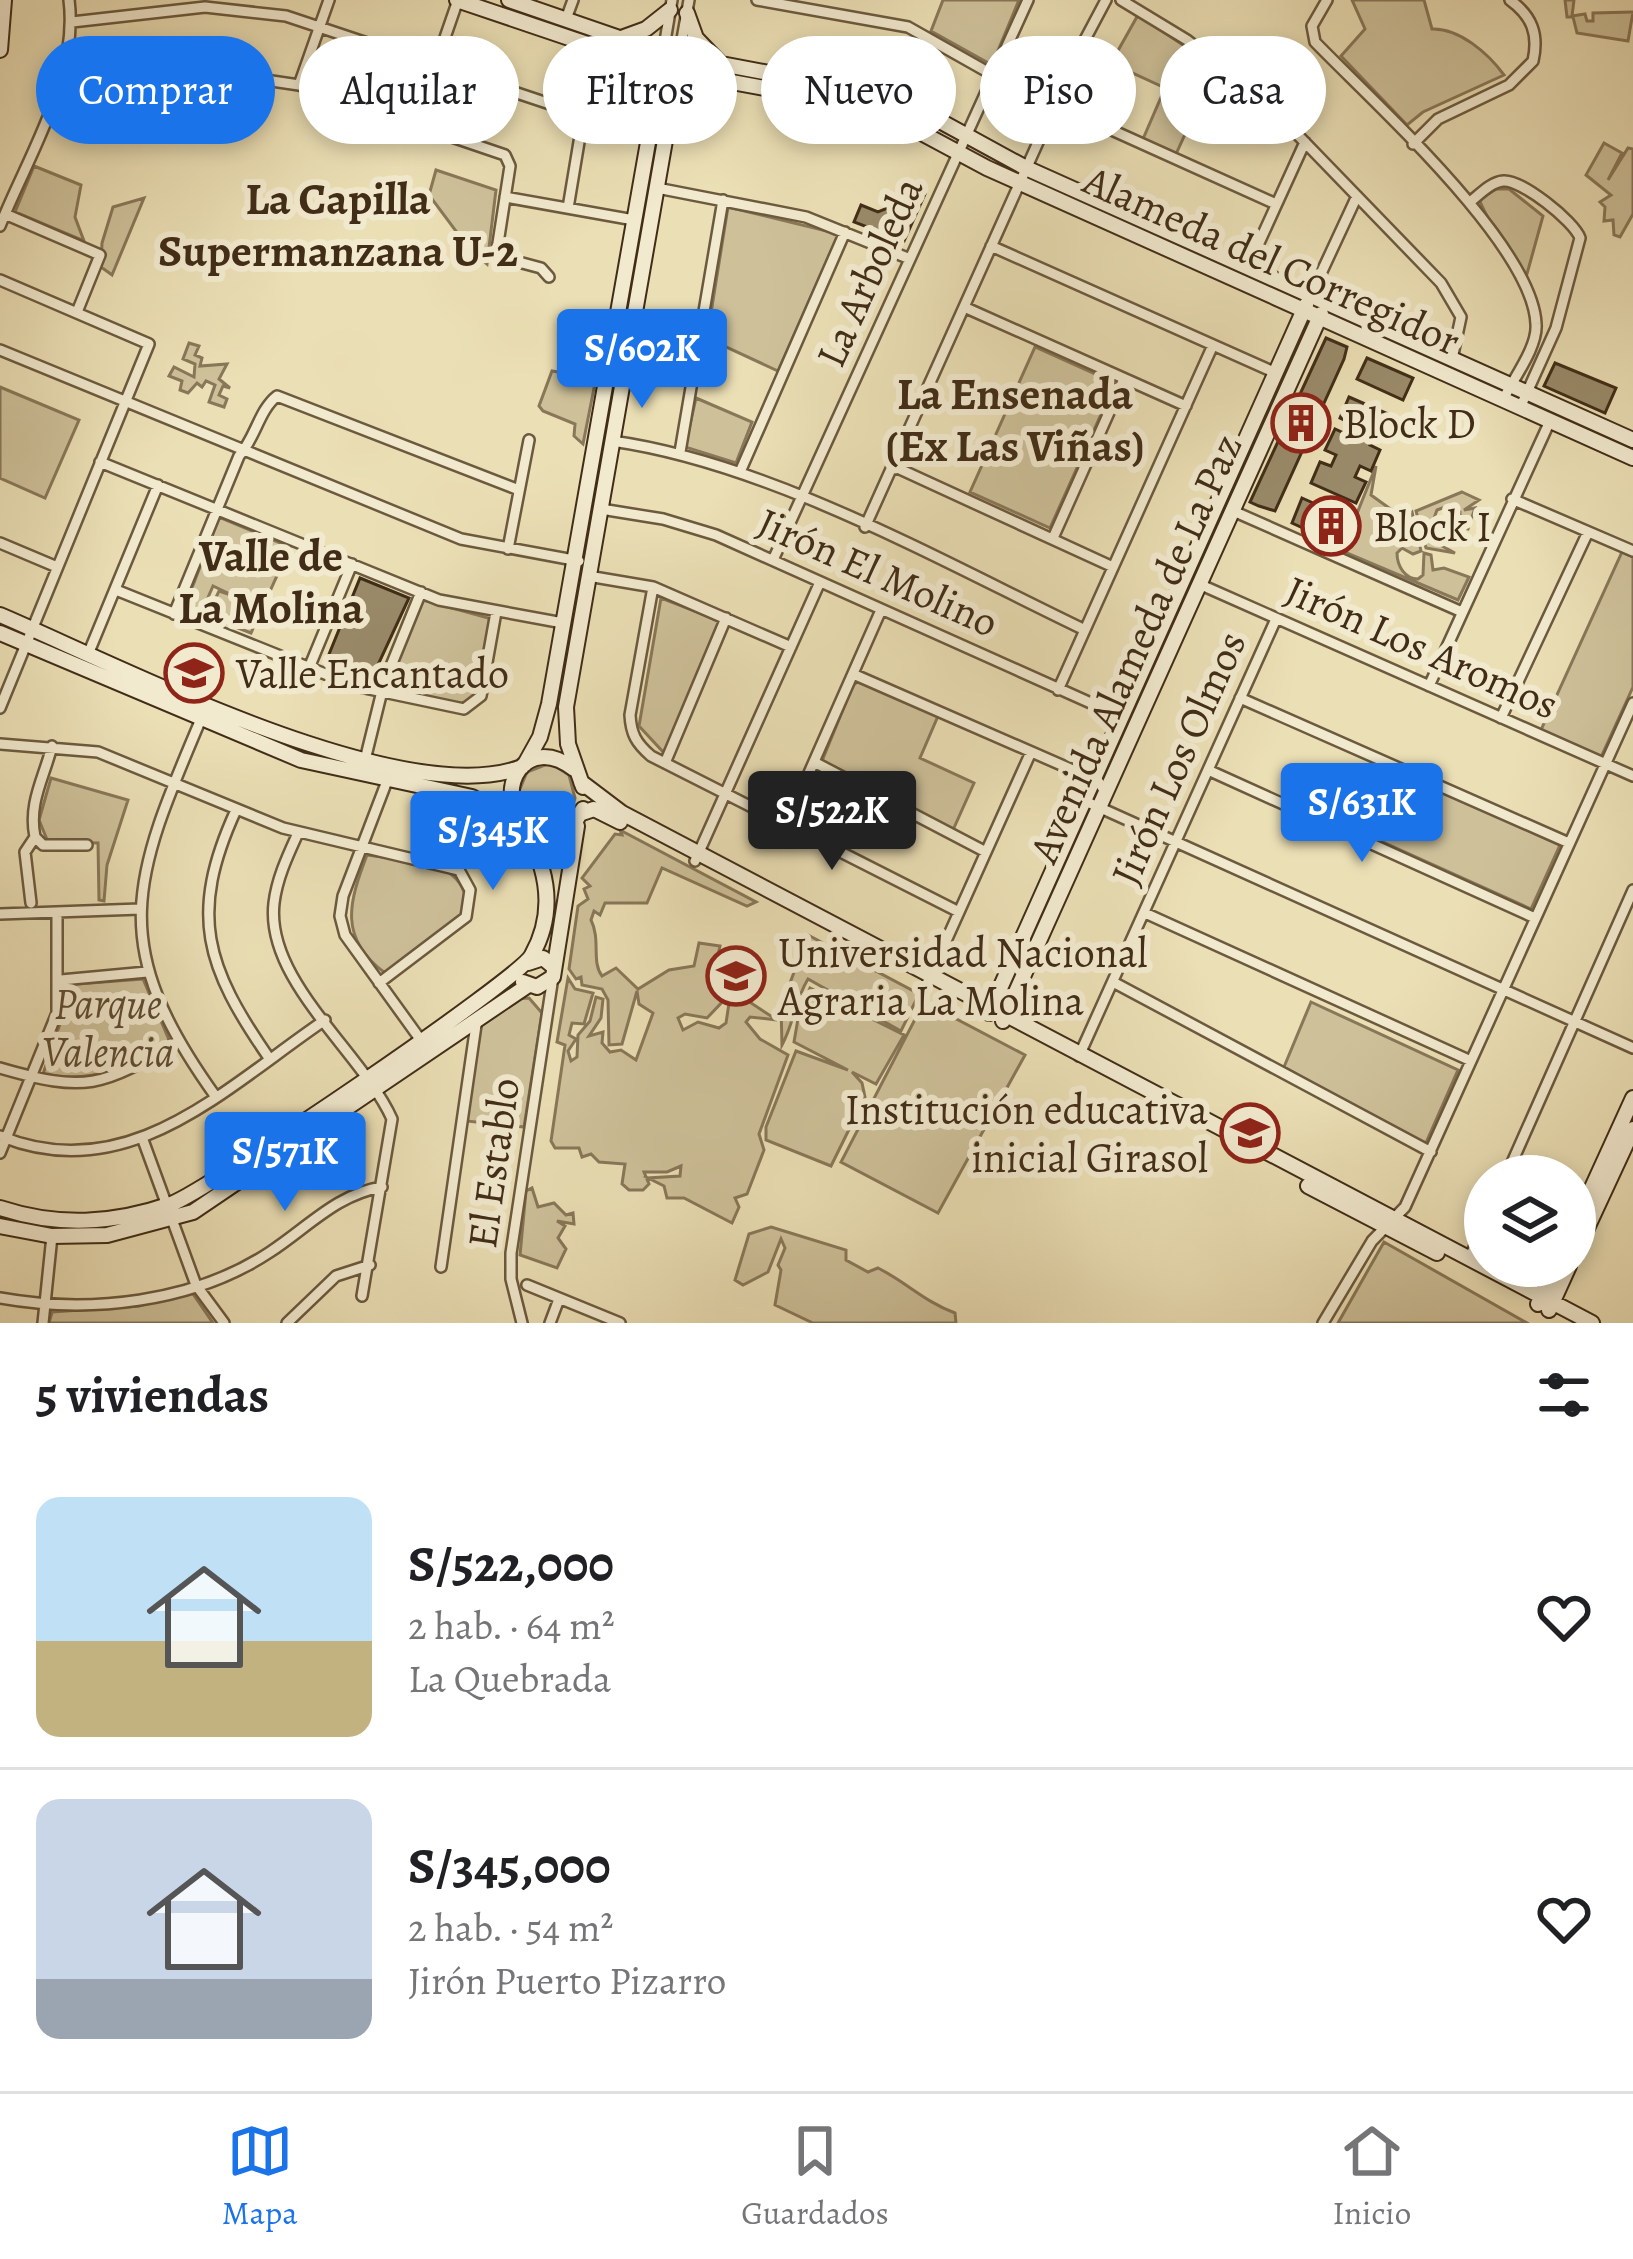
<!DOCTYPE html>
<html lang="es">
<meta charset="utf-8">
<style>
:root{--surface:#fff;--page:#f6f6f6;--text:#202124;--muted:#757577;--line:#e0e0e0;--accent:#1a73e8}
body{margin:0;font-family:Alegreya,serif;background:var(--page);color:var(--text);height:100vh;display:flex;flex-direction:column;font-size:45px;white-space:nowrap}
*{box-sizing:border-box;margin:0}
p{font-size:39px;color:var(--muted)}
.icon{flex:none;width:66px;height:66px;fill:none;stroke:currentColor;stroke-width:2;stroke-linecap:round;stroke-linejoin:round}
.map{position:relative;height:1323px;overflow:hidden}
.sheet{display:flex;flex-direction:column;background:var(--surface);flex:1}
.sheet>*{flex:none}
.hud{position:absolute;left:36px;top:36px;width:1563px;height:108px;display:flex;gap:24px}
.controls{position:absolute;left:1464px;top:1155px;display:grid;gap:24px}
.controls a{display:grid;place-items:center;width:132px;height:132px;border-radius:50%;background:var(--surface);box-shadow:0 6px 18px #0003;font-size:60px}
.price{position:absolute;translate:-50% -102px;padding:0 27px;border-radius:12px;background:var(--accent);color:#fff;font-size:39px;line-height:78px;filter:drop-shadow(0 3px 6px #0008)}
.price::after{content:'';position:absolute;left:50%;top:72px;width:36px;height:27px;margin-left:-18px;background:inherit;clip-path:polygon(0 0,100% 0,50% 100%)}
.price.selected{background:#222;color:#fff}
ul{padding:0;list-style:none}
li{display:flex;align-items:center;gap:36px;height:300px;padding:0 36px}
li+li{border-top:3px solid var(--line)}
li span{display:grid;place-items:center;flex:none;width:336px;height:240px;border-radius:24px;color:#555}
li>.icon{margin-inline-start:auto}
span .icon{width:144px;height:144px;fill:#fffc;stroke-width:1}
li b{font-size:51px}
h2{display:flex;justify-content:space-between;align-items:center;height:144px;padding:0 36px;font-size:51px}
.tag{padding:0 42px;border-radius:54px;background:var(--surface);box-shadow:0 6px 18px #0003;font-size:42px;line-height:108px}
.tag.selected{background:var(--accent);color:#fff}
.dock{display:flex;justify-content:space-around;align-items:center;height:168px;border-top:3px solid var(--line);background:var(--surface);font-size:33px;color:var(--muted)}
.dock a{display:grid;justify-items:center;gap:6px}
.dock .selected{color:var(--accent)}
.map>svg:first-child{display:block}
.green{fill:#cec19a;stroke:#887758;stroke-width:3}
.building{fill:#998a69;stroke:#412d17;stroke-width:3}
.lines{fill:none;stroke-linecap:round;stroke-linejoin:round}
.street-casing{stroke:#6c5a3e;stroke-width:14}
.secondary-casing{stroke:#412d17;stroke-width:18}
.street{stroke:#f2eacf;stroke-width:9}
.secondary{stroke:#f2eacf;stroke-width:14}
.labels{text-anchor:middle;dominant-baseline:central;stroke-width:12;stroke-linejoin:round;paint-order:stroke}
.street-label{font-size:42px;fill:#412d17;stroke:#f2eacf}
.poi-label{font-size:42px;fill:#412d17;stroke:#f2eacf;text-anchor:start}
.park-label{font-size:42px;font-style:italic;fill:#5d4b31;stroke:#f2eacf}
.neighbourhood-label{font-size:45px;font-weight:bold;fill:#412d17;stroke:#f2eacf}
</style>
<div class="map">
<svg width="1633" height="1323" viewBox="0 0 1633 1323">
<rect width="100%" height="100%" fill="#ebdfb5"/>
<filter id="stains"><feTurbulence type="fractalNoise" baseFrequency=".00167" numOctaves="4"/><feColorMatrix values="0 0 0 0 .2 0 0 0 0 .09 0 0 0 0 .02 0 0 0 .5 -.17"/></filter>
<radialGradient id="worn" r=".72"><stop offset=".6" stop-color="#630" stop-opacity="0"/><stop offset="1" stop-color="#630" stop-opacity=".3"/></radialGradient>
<path class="green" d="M943,0h76l-27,65 -61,-34z
M1352,0h72l8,29c27,-1 56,24 72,46l-81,37 -16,13 -66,-69 24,-27z
M1565,0h9l-2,16 13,-2 2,7h6v-8l40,-1 -5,29 -51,-8 -4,-16h-6z
M1138,15l87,58 -28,35 -21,46 -33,-15 22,-51 -54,-25z
M667,77l3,2 -85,478 -5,-2z
M1604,143l18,10 -14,27 20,-32 5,1v65l-13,23 -6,-2 -1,-15 -9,1 1,-14 -5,-5 11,-7 -25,-20z
M34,166l47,19 -6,32 9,24 -69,-29z
M436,170l60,20 -9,74 -17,-14 -41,-55z
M1496,189h13l34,27 -18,65c-13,-25 -37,-58 -46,-82z
M144,198l-32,77 -11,-8 1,-24 11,-36z
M728,207l111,27 -61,137 -71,-33z
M189,343l10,3 -4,9 7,3 -2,8 27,-2 -8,15 11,9 -7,-2 -4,9 8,4 -3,8 -15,-5 6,-17 -9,-4 -4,6 -5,-4 -9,10 -8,-3 2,-9 -13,-5 5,-9 20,10 1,-13 -12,-5z
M1035,347l80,36 -65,145 -80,-36z
M552,371l44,7 -13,66 -9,-8 1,-12 -32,-13 -4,-5z
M0,387l79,33 -34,78 -45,-20z
M696,398l56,24 -16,41 -51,-16z
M1376,466l-5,29 32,23 9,-6 9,39 -8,3 -11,-6 -5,5c0,13 8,26 21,26l5,-4 1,-22 7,2 2,15 11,-2 25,9 -11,23 -116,-49z
M1462,492l17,8 -15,10 11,-2 -7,21 -8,-2v-15l-12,-6 -11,4 -8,22 2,8 24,13 -29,-5 -10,-37z
M219,517l71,30 -39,86 -44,-17 12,-25 15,5 -21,-10 -13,30 -16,-7z
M1622,552l11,5v130l-32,70 -60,-27z
M661,598l60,23 -56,133 -26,-28z
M423,600l69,19 -15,78 -14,8 -76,-16z
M859,681l79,35 -18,42 54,25 -21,47 -131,-69 31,-76z
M550,763l19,12 6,23 -7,23 -18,11 -21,-8 -12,-28 10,-24z
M1403,774l157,71 -29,64 -157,-71z
M51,778l77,22 -21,65 -3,36 -5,-1 -1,-57 -50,-1 -9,-22z
M620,830l136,72 -9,4 -85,-38 -15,35h-42l-5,12 -6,-4 -3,9c10,20 0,41 11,56l14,-8 22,21 31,-19 25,-4 5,-23 21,3 -5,22 10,31 -18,19 -22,-4 -7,4 5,12 15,-8 21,6 7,-5 7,-46 15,24 29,19 -27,-3 -4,5 14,17 28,16 -29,79 5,16 -17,44 -12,4 4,9 -7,16 -48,-25h-17l-3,-12 -16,-8 32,-2 1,-10 -14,6h-23l5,12 -6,6h-14l-7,-6 3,-20 -26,-2 -8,-8 -9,3 -3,-9h-24l-4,-7 14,-96 -8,-3 11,-64 7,11 18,4 -9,31 -12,-1 -3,12 7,4 -8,12 3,10 6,-4 1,-22 12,-14 6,-24 7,2 -2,19 -12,18 14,-4 -1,11 8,9 11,-2 15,10 17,-47 -14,-9 -2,-13 -15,53 -13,1 -1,-45 -6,-11 -20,-4 -1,-8 -5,2 -7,-10 9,-63 10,-7 -4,-10 6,-3 -8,-8 33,-44 7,1z
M367,855c36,6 89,1 99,43l-8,25 -73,50c-47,-35 -36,-71 -18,-118z
M808,935l111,59 -18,37 -93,-52c-13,21 -14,44 -26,66l-1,-38z
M143,979l27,63c-43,26 -77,42 -127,32l20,-59 1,-30z
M810,988l94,47 -28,49 -24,-12 10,11 3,14 -34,69 -65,-26v-13l30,-76 52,19 -54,-28 5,-29z
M529,998l13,15 -18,114 -58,-6 16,-101 32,-21z
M924,1002l101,53 -87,158 -97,-51z
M1311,1002l147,68 -33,75 -141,-78z
M532,1188l6,19 16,-4 12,12 7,-2 1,11 -17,-3 8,5 -7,12 8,11 -9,19 -37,-13 6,-64z
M771,1227l75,23v10l22,12 10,-4c28,14 47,34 77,45l1,10h-143l-38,-18 6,-35 -3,-5 7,-17 -4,-9 -13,33 -25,13 -8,-5 14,-46z
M1384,1242l143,81h-189z
M191,1291l22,32h-164l3,-11 87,-6z"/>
<path class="building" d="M1035,63l17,8 -14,33 -17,-8z
M908,187l17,7 -21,47 -50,-19 7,-17 17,7 22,-9z
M1326,338l21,9 -3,12 -69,152 -16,-5 -9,-4z
M1367,358l46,20 -10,22 -46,-21z
M1555,363l61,25 -11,25 -61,-27z
M1349,397l46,20 -10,21 -10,-4 -5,11 10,5 -9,21 -11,-5 -5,11 11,5 -10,21 -45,-20 9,-21 11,4 5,-11 -11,-5 10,-21 11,5 4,-11 -10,-5z
M1302,498l47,21 -13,24 -44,-20z
M360,578l49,20 -38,82 -46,-16z
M489,822l26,26 -20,12 -19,-20z"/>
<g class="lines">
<g class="street-casing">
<path id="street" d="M757,0l151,27 85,48
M1121,0l66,40 76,59 178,184 20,34 -9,42
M1327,0l-15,26 3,16c56,58 218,203 221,282 2,23 -23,55 -33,76
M566,19l7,-19
M72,22l133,-15 81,9 288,96 8,12 -14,84
M663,53l9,-53
M679,56l10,-56
M224,74l75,11 206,70 5,11 -14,90 45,12 8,9
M299,85l30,-85
M1054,104l222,100
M415,124l43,-124
M1413,144l25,-25 71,-34 24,-24c6,-27 -1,-45 -23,-61
M657,188l149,29 104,42
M505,197l129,23
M1470,202c9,-7 21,-20 33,-21 18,-2 71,40 77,57l-24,90 -36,80
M5,214l95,41 -23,57
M0,226c28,-70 79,-149 69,-226
M991,246l285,127
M1248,267l57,-125
M0,280l149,64 -149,364
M1311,295l46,-99
M964,307l222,99
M0,350l461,189 118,22
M612,441c157,22 329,120 473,189
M680,452l43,-252
M100,462l339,138 124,23
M893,466l220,101
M740,472l105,-240
M1512,499l121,52
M601,509l62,10 53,16 406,182
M1233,511l229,101
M865,527l215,-478 26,-49
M1053,538l71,-159
M0,543l57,24
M508,549l21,-109
M773,560l255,-560
M588,576l65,11 138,60
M1199,584l434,192
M653,587l-23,128c1,19 6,28 21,41l308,156
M116,590l239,96 109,23 17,-13 15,-84
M174,614l65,-158c16,-17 20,-46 38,-60l242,94
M89,652l69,-167
M309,668l43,-104
M853,674l245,107 8,12
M1429,686l121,-265
M1058,690l155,-345
M1240,698l329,145
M1501,718l87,-186
M201,719c-69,162 -95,225 15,378
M0,744l98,8 185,76 176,42 11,20 -4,27 -87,66
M365,760l19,-77 37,-91
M814,762l172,90
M665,763l61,-145
M1208,770l327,148
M387,781l-44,115 -3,20 5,19 75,104
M1085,801l548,247
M236,810c-48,105 -30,157 33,248
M786,825l95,-215
M298,833c-10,22 -21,45 -24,70 -9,78 88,149 118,216l-30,177
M35,837l8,8h44
M695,861l125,-279
M31,903l-6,-51 10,-15c-7,-34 9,-59 17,-91
M1145,913l326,148
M0,914l140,-5
M61,980l86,-8
M928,981l103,-229
M1113,982l318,170
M1079,1056l197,-437
M0,1068c86,25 102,19 177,-26
M0,1136c128,53 226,-49 325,-116
M143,1140l53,145 28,38
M0,1153l57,-140v-100
M1506,1176l127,-286
M1469,1259l16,-36
M441,1267l36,-249
M527,1285l93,38
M0,1298c89,16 193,5 270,-46 37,-24 67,-58 112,-65
M43,1323l9,-87
M287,1323l49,-47 34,-11
M522,1323l-11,-44v-26l42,-276
M550,1323l9,-24
M1323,1323l49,-82 33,-34 228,-504"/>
</g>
<g class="secondary-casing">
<path id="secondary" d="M457,0l204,69 214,39 112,60 646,290
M509,0l154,53 233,44 130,71 607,272
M687,13l9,25 22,23
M624,37l22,-8 24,-19
M0,50l4,-50
M617,57l23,27 11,30
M670,116l18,-20 25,-14
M0,615c118,50 403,198 522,152
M0,633l301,127 171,37 45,26
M525,764l15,-27 9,-33 113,-641
M574,769c-47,-36 -82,17 -50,60l25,11 19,-7 15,-24
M581,782l41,31 970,510
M583,787l-15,-43 -2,-37 112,-641
M582,813l12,-4 26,13
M528,963l15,-5 11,9
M523,982l14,5 16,-10 24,-151
M989,1013l317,-708
M1003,1021l318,-707
M1308,1186l129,67
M0,1208c58,19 113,16 171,-4 36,-13 349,-225 361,-249 23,-41 17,-82 -5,-122
M1575,1225l58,-127
M0,1226l52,10 55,-1 86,-23 334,-226
M1575,1254l58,-125
M1538,1304l18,-38
M1549,1310l20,-44"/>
</g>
<use href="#street" class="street"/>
<use href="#secondary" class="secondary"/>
</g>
<defs>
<g id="building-ring" transform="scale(3)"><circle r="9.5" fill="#f2eacf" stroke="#8f2418" stroke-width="1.5"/><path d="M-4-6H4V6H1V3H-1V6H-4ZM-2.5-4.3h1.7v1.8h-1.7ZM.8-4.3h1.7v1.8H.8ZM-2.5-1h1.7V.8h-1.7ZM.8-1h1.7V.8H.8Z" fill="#8f2418"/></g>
<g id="school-ring" transform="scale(3)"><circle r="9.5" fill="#f2eacf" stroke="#8f2418" stroke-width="1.5"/><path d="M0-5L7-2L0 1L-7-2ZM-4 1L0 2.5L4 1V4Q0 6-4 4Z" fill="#8f2418"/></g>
<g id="university-ring" transform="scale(3)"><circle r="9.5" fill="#f2eacf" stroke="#8f2418" stroke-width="1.5"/><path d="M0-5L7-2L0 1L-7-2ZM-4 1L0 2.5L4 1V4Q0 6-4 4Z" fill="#8f2418"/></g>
</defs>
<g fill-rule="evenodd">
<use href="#building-ring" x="1301" y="423"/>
<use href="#building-ring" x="1331" y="526"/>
<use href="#school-ring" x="194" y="673"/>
<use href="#university-ring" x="736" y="976"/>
<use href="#school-ring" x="1250" y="1133"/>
</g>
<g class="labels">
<g class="street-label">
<text transform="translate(1272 260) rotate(24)">Alameda del Corregidor</text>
<text transform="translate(869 272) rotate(-66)">La Arboleda</text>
<text transform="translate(878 572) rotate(24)">Jirón El Molino</text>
<text transform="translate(1422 647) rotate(24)">Jirón Los Aromos</text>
<text transform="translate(1135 648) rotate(-66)">Avenida Alameda de La Paz</text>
<text transform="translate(1178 758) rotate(-66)">Jirón Los Olmos</text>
<text transform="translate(493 1163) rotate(-82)">El Establo</text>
</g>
<g class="poi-label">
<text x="1343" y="423">Block D</text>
<text x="1373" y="526">Block I</text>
<text x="236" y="673">Valle Encantado</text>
<text x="778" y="952">Universidad Nacional<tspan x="778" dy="48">Agraria La Molina</tspan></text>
<text x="1208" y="1109" text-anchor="end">Institución educativa<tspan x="1208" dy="48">inicial Girasol</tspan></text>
</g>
<g class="park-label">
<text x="108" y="1003">Parque<tspan x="108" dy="48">Valencia</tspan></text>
</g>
<g class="neighbourhood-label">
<text x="338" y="199">La Capilla<tspan x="338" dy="52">Supermanzana U-2</tspan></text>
<text x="1015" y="394">La Ensenada<tspan x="1015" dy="52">(Ex Las Viñas)</tspan></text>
<text x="271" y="556">Valle de<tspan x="271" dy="52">La Molina</tspan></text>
</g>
</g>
<rect width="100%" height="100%" filter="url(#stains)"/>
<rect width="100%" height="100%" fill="url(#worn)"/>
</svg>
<div class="controls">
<a><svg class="icon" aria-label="layers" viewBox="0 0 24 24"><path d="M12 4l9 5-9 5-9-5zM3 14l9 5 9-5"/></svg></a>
</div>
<b class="price" style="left:642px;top:411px">S/602K</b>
<b class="price" style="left:1362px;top:865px">S/631K</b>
<b class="price selected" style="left:832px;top:873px">S/522K</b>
<b class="price" style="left:493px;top:893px">S/345K</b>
<b class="price" style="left:285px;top:1214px">S/571K</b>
<div class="hud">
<a class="tag selected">Comprar</a>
<a class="tag">Alquilar</a>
<a class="tag">Filtros</a>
<a class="tag">Nuevo</a>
<a class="tag">Piso</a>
<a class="tag">Casa</a>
</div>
</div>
<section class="sheet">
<h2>5 viviendas<svg class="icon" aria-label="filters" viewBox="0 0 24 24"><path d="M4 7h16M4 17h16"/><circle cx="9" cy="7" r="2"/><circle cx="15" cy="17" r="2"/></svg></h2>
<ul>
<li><span style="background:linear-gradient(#bfe0f5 60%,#c2b280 0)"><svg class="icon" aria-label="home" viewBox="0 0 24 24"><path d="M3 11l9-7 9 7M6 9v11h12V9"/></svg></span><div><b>S/522,000</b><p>2 hab. · 64 m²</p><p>La Quebrada</p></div><svg class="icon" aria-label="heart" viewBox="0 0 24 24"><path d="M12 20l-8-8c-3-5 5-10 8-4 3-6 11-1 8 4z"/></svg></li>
<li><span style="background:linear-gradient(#c9d6e8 75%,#9aa5b1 0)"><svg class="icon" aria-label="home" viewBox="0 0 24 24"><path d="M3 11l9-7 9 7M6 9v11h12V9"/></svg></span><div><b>S/345,000</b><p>2 hab. · 54 m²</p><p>Jirón Puerto Pizarro</p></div><svg class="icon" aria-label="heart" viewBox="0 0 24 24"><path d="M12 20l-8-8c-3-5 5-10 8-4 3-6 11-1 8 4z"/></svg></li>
</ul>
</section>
<nav class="dock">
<a class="selected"><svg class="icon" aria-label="map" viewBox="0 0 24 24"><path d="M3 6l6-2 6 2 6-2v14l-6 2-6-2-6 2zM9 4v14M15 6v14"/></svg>Mapa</a>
<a><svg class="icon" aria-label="saved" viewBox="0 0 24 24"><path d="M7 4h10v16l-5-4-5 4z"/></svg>Guardados</a>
<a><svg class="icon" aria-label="home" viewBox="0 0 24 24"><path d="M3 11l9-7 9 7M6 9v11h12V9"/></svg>Inicio</a>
</nav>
